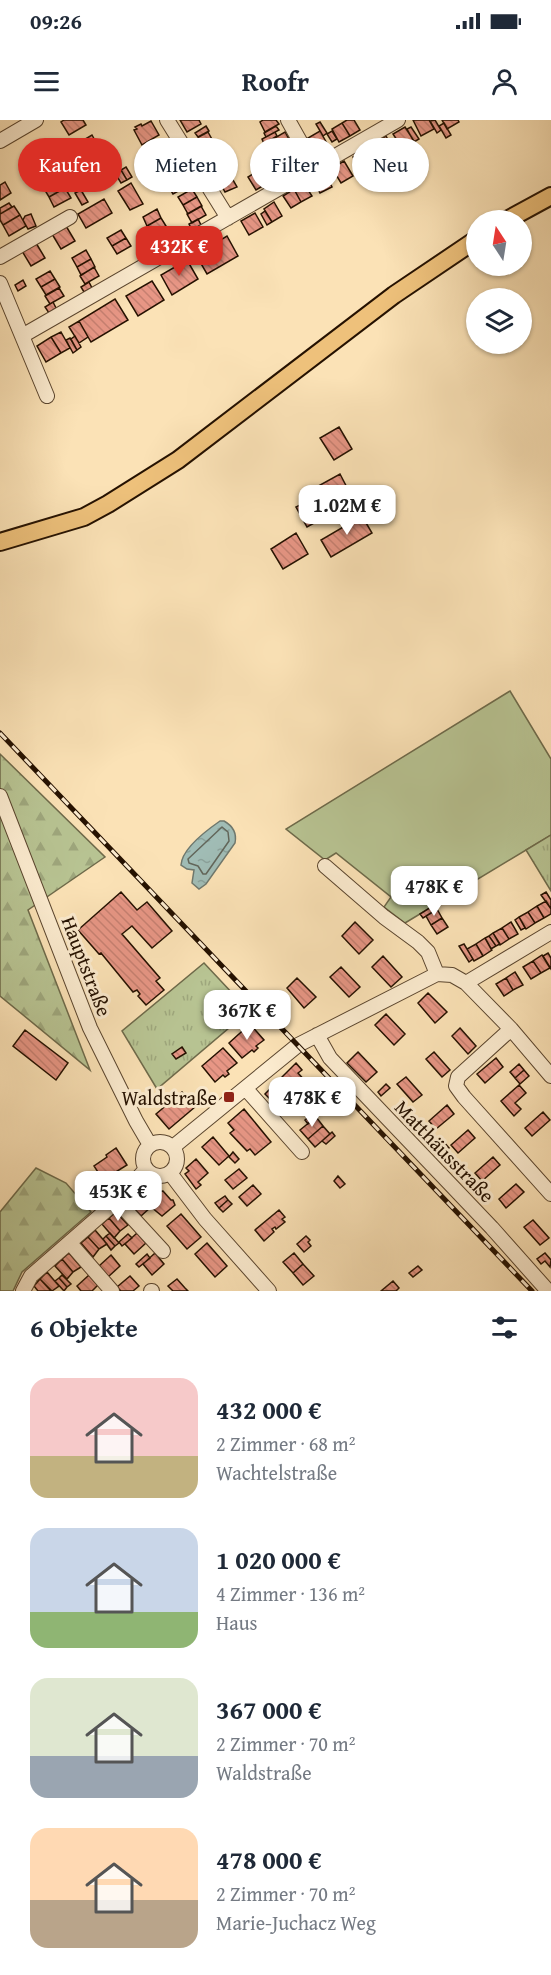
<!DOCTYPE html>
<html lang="de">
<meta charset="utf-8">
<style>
:root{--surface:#fff;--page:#f6f6f7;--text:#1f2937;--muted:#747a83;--accent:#d93025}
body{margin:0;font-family:"Gentium Book Plus",serif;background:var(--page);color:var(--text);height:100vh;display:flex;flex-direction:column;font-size:22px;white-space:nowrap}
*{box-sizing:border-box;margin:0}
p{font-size:20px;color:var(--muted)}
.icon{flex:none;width:33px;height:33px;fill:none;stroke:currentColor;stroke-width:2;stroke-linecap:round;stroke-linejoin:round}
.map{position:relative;height:1171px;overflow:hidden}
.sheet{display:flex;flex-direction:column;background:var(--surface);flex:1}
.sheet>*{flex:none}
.banner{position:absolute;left:18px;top:18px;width:516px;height:54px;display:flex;gap:12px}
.needle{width:39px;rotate:348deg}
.controls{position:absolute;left:466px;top:90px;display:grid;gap:12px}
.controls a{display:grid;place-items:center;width:66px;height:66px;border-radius:50%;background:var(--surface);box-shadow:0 2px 4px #0004;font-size:30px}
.price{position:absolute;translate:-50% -51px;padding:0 14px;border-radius:12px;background:#fff;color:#222;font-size:20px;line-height:39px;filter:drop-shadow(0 2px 3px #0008)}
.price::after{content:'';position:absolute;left:50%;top:36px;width:18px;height:14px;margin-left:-9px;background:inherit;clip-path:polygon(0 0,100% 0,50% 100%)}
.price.active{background:var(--accent);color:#fff}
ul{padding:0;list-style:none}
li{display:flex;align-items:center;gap:18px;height:150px;padding:0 30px}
li span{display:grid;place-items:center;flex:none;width:168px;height:120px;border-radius:18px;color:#555}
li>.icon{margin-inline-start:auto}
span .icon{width:72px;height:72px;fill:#fffc;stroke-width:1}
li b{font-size:26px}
h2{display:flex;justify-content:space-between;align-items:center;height:72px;padding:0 30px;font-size:26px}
.tag{padding:0 21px;border-radius:27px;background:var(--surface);box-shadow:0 2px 4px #0004;font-size:21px;line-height:54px}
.tag.active{background:var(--accent);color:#fff}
.status{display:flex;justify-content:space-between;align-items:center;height:42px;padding:0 30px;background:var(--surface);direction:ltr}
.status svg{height:16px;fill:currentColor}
header{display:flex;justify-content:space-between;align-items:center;height:78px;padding:0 30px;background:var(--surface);font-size:27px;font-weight:600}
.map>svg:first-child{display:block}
.green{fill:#b8c493;stroke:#6e6a4a;stroke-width:1.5}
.forest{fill:url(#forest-firs);stroke:#6e6a4a;stroke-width:1.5}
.park{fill:url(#park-tufts);stroke:#6e6a4a;stroke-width:1.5}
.water{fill:url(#water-ripples);stroke:#6f786d;stroke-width:1.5}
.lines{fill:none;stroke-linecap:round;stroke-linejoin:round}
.shore{stroke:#62665a;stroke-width:1.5}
.building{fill:url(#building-back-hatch);stroke:#251100;stroke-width:1.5}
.minor-casing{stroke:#5a452e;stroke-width:16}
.major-casing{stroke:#251100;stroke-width:20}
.minor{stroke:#fcecd0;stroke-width:14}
.major{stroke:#eec17b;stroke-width:16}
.rail-casing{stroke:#251100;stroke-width:5}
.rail{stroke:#fcecd0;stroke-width:3;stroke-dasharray:9;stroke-linecap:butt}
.poi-dot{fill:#8f2418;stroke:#fcecd0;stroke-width:2}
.labels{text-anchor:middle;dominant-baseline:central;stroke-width:6;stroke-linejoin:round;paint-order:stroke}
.street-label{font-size:20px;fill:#251100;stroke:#fcecd0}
.poi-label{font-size:20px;fill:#251100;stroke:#fcecd0;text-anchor:end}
</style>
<div class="status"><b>09:26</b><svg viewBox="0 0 49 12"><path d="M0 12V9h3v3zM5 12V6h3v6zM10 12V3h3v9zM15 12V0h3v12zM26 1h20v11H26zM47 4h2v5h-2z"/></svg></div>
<header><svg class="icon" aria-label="menu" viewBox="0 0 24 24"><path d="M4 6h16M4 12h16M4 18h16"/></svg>Roofr<svg class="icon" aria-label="person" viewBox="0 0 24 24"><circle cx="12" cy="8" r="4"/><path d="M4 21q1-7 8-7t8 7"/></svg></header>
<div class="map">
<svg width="551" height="1171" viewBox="0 0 551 1171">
<defs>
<pattern id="forest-firs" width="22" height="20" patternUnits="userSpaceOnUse" patternTransform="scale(1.5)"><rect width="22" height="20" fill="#b8c493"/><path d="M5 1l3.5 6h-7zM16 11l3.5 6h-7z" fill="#9ea77d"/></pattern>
<pattern id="park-tufts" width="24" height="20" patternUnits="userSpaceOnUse" patternTransform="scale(1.5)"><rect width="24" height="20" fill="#b8c493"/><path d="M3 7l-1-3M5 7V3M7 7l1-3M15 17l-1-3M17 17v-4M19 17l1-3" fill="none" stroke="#9ea77d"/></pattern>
<pattern id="water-ripples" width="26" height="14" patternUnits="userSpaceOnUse" patternTransform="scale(1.5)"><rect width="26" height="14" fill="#a0bcb5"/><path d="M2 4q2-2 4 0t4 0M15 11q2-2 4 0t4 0" fill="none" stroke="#8aa19a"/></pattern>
<pattern id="building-back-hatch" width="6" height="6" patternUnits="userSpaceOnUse" patternTransform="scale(1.5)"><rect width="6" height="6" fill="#e79685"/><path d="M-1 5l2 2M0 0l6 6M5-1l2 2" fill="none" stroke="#c68071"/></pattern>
</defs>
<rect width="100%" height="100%" fill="#fbe2b6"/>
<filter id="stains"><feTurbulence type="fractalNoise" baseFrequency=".00333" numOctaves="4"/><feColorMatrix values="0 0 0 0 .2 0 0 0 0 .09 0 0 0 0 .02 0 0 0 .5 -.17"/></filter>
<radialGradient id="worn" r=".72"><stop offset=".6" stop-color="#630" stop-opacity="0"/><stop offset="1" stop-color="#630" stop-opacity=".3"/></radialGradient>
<path class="green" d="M510,571l41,68v76l-146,88 -21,-16 7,-10 -55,-44 -11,7 -39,-31z"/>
<path class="forest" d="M0,634l105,103 -77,53 62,160 -90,-74z
M36,1048l30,15 25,29 -69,60 -9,19h-13v-79z"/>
<path class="park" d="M551,715v56l-25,-41z
M204,843l45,48 -92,78 -35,-58z"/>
<path class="water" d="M220,701h4c9,5 13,12 11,22l-29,41 -7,5 -7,-6 2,-13 -7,-1 -6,-4c1,-17 26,-35 39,-44z"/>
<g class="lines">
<path class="shore" d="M222,707l6,5 1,9 -23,33h-3l-5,-8 -9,-3 -1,-4z"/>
</g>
<path class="building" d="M64,0h19l3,5 -17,10 -8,-13z
M180,0h19l2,4 -14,8z
M263,0h13l3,4 -14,8 -5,-10z
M347,0h7l6,10 -10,6 -8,-13z
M413,0h16l5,9 -13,7z
M435,0l6,10 -4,3 -7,-12z
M442,0h16l1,2 -12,7z
M151,1l8,14 -17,10 -8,-15 3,-1 -2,-2 6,-3 1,2z
M320,2l7,11 -4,3 -7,-12z
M342,3l8,13 -11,6 -7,-13z
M444,3l7,12 -5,3 -7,-12z
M206,6l3,5 -11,6 -3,-4z
M276,6l3,4 -13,7 -2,-4z
M405,7l9,14 -12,7 -9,-14z
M411,7l8,12 -5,3 -7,-13z
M320,11l9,16 -12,7 -9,-16z
M332,11l5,8 -5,3 -5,-8z
M208,12l6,11 -15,8 -6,-11z
M275,12l2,4 -13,8 -2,-5z
M285,12l9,16 -12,7 -9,-16z
M92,15l9,16 -17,9 -9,-15z
M386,16l9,16 -14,8 -9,-16z
M43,23l7,12 -14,8 -5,-13z
M365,29l10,15 -13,8 -9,-15z
M375,29l7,12 -4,3 -7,-12z
M219,30l6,11 -15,8 -6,-10z
M49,35l7,12 -15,9 -7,-12z
M106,39l8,14 -20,11 -8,-14z
M169,41l3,5 -9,6 -3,-5z
M225,41l3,5 -11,6 -3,-4z
M344,41l9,15 -12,7 -9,-15z
M177,43l8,14 -11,6 -9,-13z
M269,45l7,13 -10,6 -8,-13z
M126,47l6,10 -5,3 -6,-10z
M121,50l6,10 -6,3 -6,-10z
M258,51l8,13 -10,6 -8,-13z
M229,53l8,14 -12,5 -7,-13z
M324,53l8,14 -12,6 -8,-14z
M52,55l3,5 -11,6 -2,-5z
M59,57l6,11 -16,9 -6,-10z
M5,62l6,11 -11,7v-15z
M131,63l12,21 -13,6 -12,-19z
M180,64l2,5 -9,5 -3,-5z
M304,64l8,12 -11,6 -7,-13z
M65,68l6,10 -17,9 -5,-10z
M192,69l5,8 -14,8 -5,-8z
M294,69l7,13 -10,6 -8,-12z
M81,70l7,12 -6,3 -7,-12z
M197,77l5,9 -14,8 -5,-9z
M104,79l8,14 -26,15 -8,-14z
M274,82l8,14 -10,6 -8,-13z
M9,83l3,4 -12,7v-6z
M14,86l6,9 -17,10 -3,-5v-6z
M201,86l5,9 -14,8 -5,-9z
M157,89l4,9 -14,8 -4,-9z
M265,91l7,11 -5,3 -6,-11z
M255,93l8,14 -14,8 -8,-14z
M31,94l5,12 -8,3 -5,-9 2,-4z
M20,95l6,11 -17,10 -6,-11z
M161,98l5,8 -14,8 -5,-8z
M198,99l3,6 -9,5 -3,-6z
M66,106l9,15 -14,8 -9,-15z
M165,107l5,8 -14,8 -5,-8z
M121,110l5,8 -14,8 -5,-8z
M227,116l11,20 -31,18 -11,-19z
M126,118l5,8 -14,8 -5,-8z
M36,123l9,15 -14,8 -9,-15z
M86,130l5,9 -14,8 -5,-9z
M91,139l4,8 -14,8 -4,-8z
M187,140l11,19 -26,16 -11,-20z
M94,147l5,9 -14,8 -5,-8z
M50,151l5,8 -14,8 -5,-8z
M55,159l5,8 -14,8 -5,-8z
M23,160l3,6 -8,5 -3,-6z
M152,161l12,19 -26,16 -12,-20z
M89,162l3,6 -8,4 -3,-5z
M59,168l5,8 -14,8 -5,-8z
M115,179l13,21 -37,22 -12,-21z
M53,182l3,6 -7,5 -4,-6z
M79,201l9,16 -9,6 -10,-16z
M61,212l9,16 -9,5 -10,-16z
M75,216l6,11 -4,3 -6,-11z
M51,217l10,16 -15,9 -9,-16z
M70,218l7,12 -4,3 -7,-13z
M339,307l13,22 -18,11 -14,-22z
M340,354l14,27 -47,26 -11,-20 10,-5 -4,-7z
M362,396l10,17 -41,24 -10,-17z
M296,413l12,21 -25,15 -12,-20z
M121,772l16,18 10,-8 25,29 -20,17 -20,-22 -10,8 38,44 -4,3 8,9 -18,15 -8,-9 2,-2 -3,-4 -4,2 -32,-39 -2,1 -21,-24z
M546,772l5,8v9l-10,-14z
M546,781l5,8v5l-7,4 -7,-12z
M537,786l7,12 -9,5 -7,-11z
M431,787l2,5 -10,6 -3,-4z
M437,789l5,9 -11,7 -5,-9z
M528,792l7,11 -9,6 -7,-12z
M519,797l6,11 -4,2 -6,-10z
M442,798l6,9 -11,7 -6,-9z
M355,802l18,18 -14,14 -17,-18z
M511,802l7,12 -9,5 -7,-11z
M502,808l7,11 -9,6 -7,-12z
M493,813l7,11 -4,2 -7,-10z
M489,816l7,10 -5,3 -6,-11z
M485,818l7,12 -9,6 -7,-12z
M464,824l9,15 -4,3 -10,-16z
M476,824l7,12 -9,5 -7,-12z
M548,833l3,5v11l-8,-13z
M542,835l8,13 -9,5 -8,-12z
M383,836l19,21 -11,10 -19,-20z
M533,841l8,12 -10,6 -8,-12z
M341,847l19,20 -11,10 -19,-20z
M515,852l8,13 -10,5 -7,-12z
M297,858l19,19 -12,11 -17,-20z
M506,858l7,12 -9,6 -8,-12z
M428,873l19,19 -12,11 -17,-20z
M386,894l19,20 -11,11 -19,-20z
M250,904l14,16 -8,6 2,2 -4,4 -2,-2 -10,8 -13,-15z
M460,908l16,18 -8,8 -16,-18z
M25,910l43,33 -12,17 -43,-34z
M182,927l4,6 -10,6 -4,-5z
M223,928l14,15 -10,8 2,3 -4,3 -2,-2 -8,7 -13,-16z
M358,932l19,20 -11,10 -19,-19z
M434,932l16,18 -8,7 -16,-18z
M496,938l7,9 -18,16 -8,-9z
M296,943l6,7 -4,3 9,10 -4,4 9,9 -4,4 3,3 -15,12 -8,-10 -4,3 -9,-10 -3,3 -7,-7z
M519,944l5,6 -9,8 -5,-6z
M524,950l5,6 -9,8 -5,-6z
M406,957l16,18 -9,7 -16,-18z
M386,964l4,4 -9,8 -3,-4z
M519,965l7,8 -11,10 6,6 -7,7 -13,-15z
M182,972l13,15 -26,22 -13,-15z
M447,985l7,9 -18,15 -7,-8z
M244,989l27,33 -16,13 -5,-6 -3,2 -17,-18 4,-3 -6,-7z
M314,992l4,3 -10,9 -3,-4z
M543,992l7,8 -18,16 -7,-8z
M316,997l7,9 -15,13 -8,-9z
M323,1006l7,8 -15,13 -7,-8z
M468,1010l7,8 -17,15 -7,-8z
M332,1012l3,4 -9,8 -4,-3z
M213,1017l16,19 -10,9 -17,-18z
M443,1021l6,7 -9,7 -6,-6z
M116,1028l11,17 -24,15 -9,-14 13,-9 -1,-2z
M233,1032l6,7 -4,4 -6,-6z
M493,1037l7,8 -18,16 -7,-8z
M196,1039l12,14 -10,9 3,3 -5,4 -11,-15 4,-3 -3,-3z
M239,1049l8,9 -14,11 -8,-9z
M338,1056l7,8 -5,4 -6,-7z
M516,1064l8,8 -18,16 -7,-9z
M253,1065l8,9 -14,12 -8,-9z
M144,1070l7,2 12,-1 8,9h2l2,5 -13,11 -11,-9 -10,9 -12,-13 3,-5h2z
M225,1076l3,4 -9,8 -4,-5z
M228,1080l4,4 -9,8 -4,-4z
M279,1090l6,7 -3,2 3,3 -9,7 -1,-2 -3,2 2,3 -10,9 -9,-11z
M116,1092l12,13 -8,6 -11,-13z
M181,1094l20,23 -14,12 -20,-23z
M109,1098l11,13 -6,7 -12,-14z
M533,1100l16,18 -9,7 -16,-18z
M95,1110l12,14 -8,5 -11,-12z
M110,1113l9,10 -4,3 -9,-10z
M137,1113l9,10 -12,11 -9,-10z
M128,1114l4,4 -10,8 -3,-4z
M106,1116l9,10 -4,4 -8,-11z
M306,1116l4,4 -2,2 3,4 -7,6 -7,-8z
M88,1117l11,12 -6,8 -12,-14z
M207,1123l20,23 -12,11 -20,-23z
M69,1133l12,14 -8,5 -11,-13z
M155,1133l9,11 -12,11 -9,-11z
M294,1133l9,11 -10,9 -10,-11z
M545,1133l6,7 -1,7 -5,-6 -4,3 -4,-5z
M147,1134l3,4 -11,9 -3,-3z
M111,1135l9,11 -12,11 -9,-11z
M62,1139l11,13 -6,7 -12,-13z
M303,1144l11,12 -11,9 -10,-12z
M418,1146l4,4 -9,7 -4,-4z
M47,1152l12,14 -7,5 -12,-12z
M62,1155l9,9 -4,3 -8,-9z
M89,1155l9,10 -6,6h-11l-4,-5z
M130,1156l9,10 -6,5h-12l-4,-4z
M59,1158l8,9 -3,4 -9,-10z
M40,1159l11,12h-13l-4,-5z
M177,1159l8,9 3,3h-15l-5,-5z
M393,1161l6,7 -3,3h-15z"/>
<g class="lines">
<g class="minor-casing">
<path id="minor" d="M167,0l61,98
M288,0l27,48
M0,21l36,-21
M0,137l70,-40
M0,163l47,113
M22,216l376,-216
M0,676l90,232 46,93 14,24
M325,746l59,51 34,25 10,10 9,22
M437,854l15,1 14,8 45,46 40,47
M466,863l85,-51
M511,909l-53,48 -2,9 8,11 87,97
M317,915l13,23 162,170 56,63
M246,969l56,63
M143 1039a17 17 0 1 1 34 0a17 17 0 1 1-34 0Z
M173,1027l125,-102 139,-71
M170,1053l35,46 64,72
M117,1081l46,50
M70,1123l42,48
M23,1171l8,-15 86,-75 29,-32
M151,1171h1"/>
</g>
<g class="major-casing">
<path id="major" d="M507,100l44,-24
M0,422l84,-25 24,-13 70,-44 216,-165 83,-56"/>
</g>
<use href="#minor" class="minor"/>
<use href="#major" class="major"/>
<g class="rail-casing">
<path id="rail" d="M0,613l532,558"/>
</g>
<use href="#rail" class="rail"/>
</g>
<rect class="poi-dot" x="223" y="971" width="12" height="12" rx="3"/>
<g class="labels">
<g class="street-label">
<text transform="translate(87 846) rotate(69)">Hauptstraße</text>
<text transform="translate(445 1031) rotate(46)">Matthäusstraße</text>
</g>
<g class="poi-label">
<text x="217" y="977">Waldstraße</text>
</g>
</g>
<rect width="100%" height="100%" filter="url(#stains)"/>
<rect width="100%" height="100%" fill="url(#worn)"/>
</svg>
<div class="controls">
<a><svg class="needle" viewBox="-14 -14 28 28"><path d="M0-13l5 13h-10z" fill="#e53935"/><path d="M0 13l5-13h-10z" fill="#747a83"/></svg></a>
<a><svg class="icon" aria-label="layers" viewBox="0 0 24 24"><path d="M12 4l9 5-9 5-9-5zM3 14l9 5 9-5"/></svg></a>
</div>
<b class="price active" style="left:179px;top:157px">432K €</b>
<b class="price" style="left:347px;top:416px">1.02M €</b>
<b class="price" style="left:434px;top:797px">478K €</b>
<b class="price" style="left:247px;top:921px">367K €</b>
<b class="price" style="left:312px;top:1008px">478K €</b>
<b class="price" style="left:118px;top:1102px">453K €</b>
<div class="banner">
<a class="tag active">Kaufen</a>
<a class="tag">Mieten</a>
<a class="tag">Filter</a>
<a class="tag">Neu</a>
</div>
</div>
<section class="sheet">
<h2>6 Objekte<svg class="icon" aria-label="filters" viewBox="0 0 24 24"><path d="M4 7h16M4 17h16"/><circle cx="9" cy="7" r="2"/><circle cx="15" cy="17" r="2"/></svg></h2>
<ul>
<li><span style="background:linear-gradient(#f6c9c9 65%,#c2b280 0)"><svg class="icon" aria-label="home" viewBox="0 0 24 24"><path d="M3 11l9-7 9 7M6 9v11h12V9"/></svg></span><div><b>432 000 €</b><p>2 Zimmer · 68 m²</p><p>Wachtelstraße</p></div></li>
<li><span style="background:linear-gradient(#c9d6e8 70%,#8fb573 0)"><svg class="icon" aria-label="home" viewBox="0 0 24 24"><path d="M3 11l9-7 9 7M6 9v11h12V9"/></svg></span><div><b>1 020 000 €</b><p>4 Zimmer · 136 m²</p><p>Haus</p></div></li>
<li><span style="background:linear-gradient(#dfe7d0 65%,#9aa5b1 0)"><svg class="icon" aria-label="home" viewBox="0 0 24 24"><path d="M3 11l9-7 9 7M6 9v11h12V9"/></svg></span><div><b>367 000 €</b><p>2 Zimmer · 70 m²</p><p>Waldstraße</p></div></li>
<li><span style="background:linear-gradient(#ffd9b3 60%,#b9a48a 0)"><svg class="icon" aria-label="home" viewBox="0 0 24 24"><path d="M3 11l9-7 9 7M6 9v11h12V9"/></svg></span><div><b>478 000 €</b><p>2 Zimmer · 70 m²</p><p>Marie-Juchacz Weg</p></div></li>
</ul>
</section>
